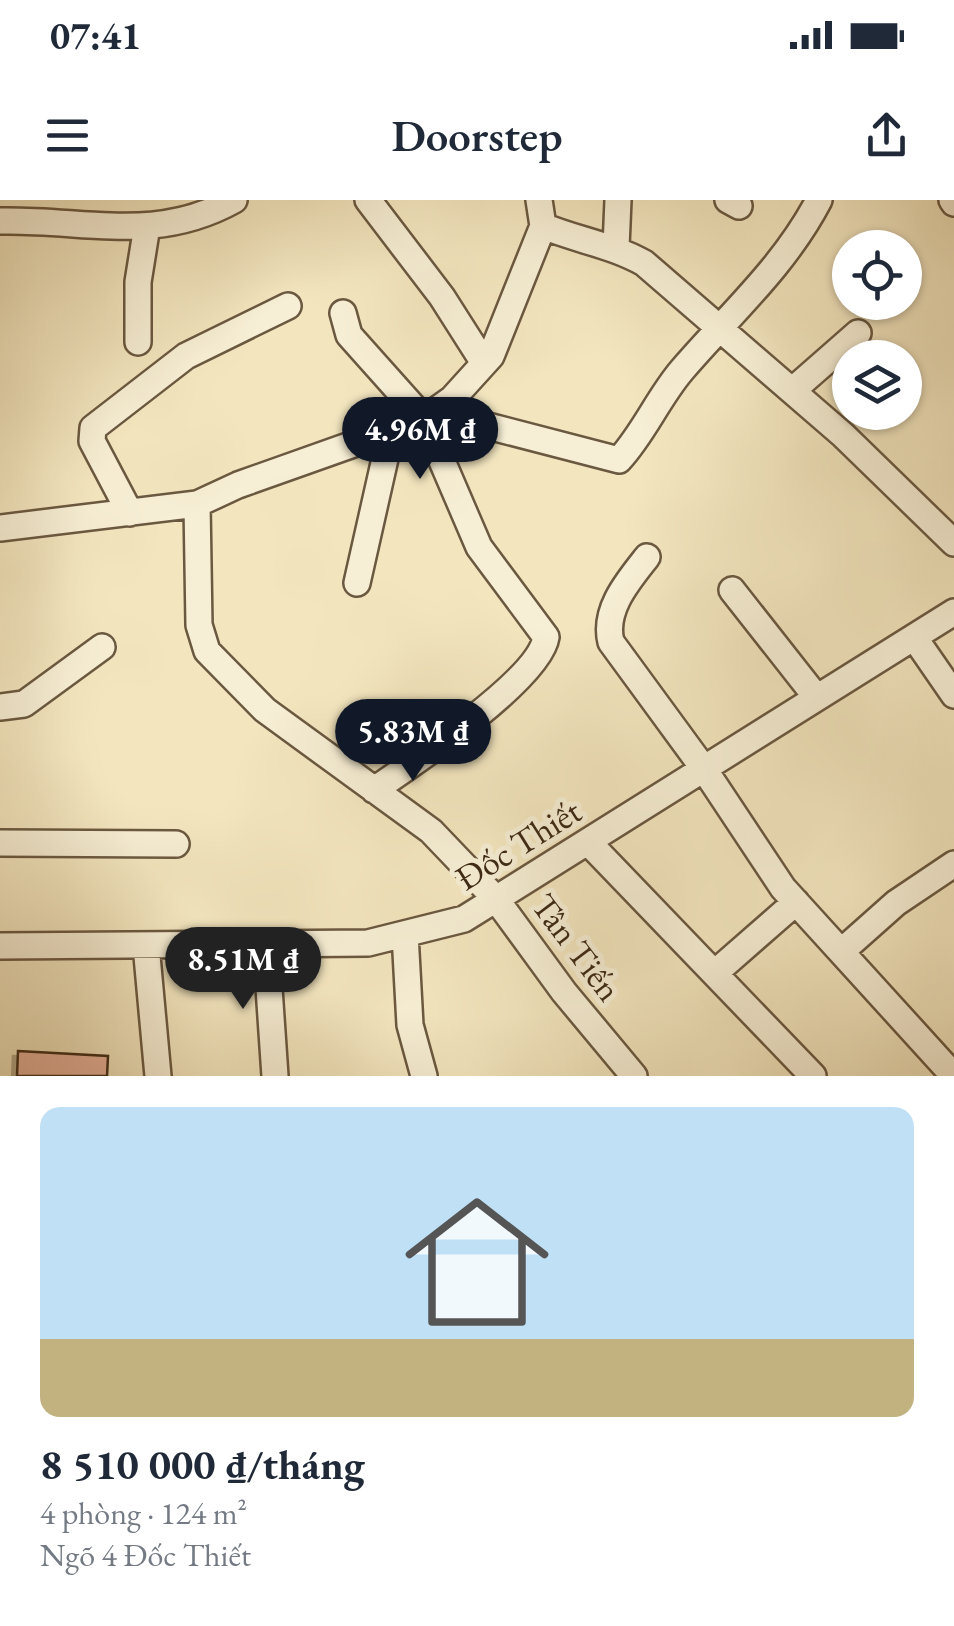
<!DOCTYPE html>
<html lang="vi">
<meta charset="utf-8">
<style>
:root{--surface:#fff;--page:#f2f2f3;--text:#1f2937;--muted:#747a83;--accent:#111827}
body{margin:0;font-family:"EB Garamond",serif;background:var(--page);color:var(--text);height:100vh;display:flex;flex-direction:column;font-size:38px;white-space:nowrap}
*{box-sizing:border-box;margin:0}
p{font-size:32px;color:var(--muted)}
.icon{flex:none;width:55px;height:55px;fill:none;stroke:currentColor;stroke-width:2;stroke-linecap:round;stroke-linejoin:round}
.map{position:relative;height:876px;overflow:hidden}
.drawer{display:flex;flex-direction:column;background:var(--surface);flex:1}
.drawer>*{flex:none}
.tools{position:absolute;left:832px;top:30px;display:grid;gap:20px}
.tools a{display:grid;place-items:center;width:90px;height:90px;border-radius:50%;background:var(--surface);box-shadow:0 2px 8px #0004;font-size:50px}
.price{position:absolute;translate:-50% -85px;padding:0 22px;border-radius:35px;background:var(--accent);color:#fff;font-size:32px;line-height:65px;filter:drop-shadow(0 2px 5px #0008)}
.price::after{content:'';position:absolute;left:50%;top:60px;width:30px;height:22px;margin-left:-15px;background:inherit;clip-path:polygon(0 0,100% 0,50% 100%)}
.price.selected{background:#222;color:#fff}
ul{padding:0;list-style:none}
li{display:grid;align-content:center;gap:20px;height:530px;padding:0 40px}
li span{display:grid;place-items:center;height:310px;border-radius:20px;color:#555}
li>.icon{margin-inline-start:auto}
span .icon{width:180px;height:180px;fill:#fffc;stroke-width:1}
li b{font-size:42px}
.status{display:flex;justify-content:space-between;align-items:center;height:70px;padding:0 50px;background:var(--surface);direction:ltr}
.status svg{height:28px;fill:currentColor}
header{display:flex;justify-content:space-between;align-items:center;height:130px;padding:0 40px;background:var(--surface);font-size:45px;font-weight:600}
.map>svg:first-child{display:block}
.building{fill:#e7b39c;stroke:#3c2915;stroke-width:2.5;filter:url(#shadow)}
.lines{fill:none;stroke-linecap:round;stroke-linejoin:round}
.minor-casing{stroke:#6a5840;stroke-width:30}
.minor{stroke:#f7efd5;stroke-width:25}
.labels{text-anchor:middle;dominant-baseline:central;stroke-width:10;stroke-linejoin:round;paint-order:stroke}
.street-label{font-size:35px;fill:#3c2915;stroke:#f7efd5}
</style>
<div class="status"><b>07:41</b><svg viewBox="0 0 49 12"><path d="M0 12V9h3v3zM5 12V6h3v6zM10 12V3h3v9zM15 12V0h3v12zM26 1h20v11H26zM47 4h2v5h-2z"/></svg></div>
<header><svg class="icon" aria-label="menu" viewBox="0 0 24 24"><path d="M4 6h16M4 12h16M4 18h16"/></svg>Doorstep<svg class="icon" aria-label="share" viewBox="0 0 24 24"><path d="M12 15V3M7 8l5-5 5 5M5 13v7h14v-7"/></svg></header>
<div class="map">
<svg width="954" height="876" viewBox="0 0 954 876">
<defs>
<filter id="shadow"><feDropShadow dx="-5" dy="5" stdDeviation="0" flood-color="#0004"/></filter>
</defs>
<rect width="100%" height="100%" fill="#f3e6bf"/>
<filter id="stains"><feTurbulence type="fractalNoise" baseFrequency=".002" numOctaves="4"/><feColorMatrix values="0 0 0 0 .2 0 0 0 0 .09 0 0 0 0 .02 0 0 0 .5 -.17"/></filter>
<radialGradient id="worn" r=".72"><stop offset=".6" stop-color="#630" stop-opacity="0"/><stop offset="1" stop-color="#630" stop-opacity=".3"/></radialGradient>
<path class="building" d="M18,851l90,5 -1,20h-90z"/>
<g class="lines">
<g class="minor-casing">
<path id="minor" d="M368,0l74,97 42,66
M539,0l4,26
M728,0l11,6
M952,0l2,3
M0,21c85,-2 155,23 234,-21
M616,47l2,-47
M343,113l6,22 75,84 55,128 67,90c-6,42 -134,127 -172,153
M138,142v-60l9,-56
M793,190l65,-57
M434,212l185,48c25,-27 39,-62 63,-90 48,-56 102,-103 137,-170
M197,304l2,121 8,26 58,59 166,121 65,68 68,93 70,84
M130,313l-38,-72 1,-13 93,-72 102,-50
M0,328l197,-24 41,-19 186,-66 28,-20 39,-43 52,-130c34,14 69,19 101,37l199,172 111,108
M647,357c-19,24 -44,53 -36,85l93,127 79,119 171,188
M357,383l34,-151
M732,390l85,108
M914,437l40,58
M0,507l24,-3 78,-57
M588,642l225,234
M0,643l176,1
M405,734l5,91 14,51
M266,744l9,132
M146,745l12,131
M0,746l368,-3 96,-24 490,-307
M842,751l54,-48 58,-39
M716,772l80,-70"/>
</g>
<use href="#minor" class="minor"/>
</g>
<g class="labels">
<g class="street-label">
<text transform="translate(518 644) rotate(-32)">Đốc Thiết</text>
<text transform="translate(577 747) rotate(53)">Tân Tiến</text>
</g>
</g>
<rect width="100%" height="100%" filter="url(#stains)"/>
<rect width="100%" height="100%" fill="url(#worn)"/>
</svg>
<div class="tools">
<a><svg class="icon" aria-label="locate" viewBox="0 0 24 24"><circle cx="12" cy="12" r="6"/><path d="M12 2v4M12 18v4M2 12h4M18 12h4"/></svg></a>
<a><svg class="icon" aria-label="layers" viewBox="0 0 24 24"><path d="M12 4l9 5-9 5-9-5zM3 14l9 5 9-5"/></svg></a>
</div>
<b class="price" style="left:420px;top:282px">4.96M ₫</b>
<b class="price" style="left:413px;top:584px">5.83M ₫</b>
<b class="price selected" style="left:243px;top:812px">8.51M ₫</b>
</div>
<section class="drawer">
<ul>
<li><span style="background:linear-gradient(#bfe0f5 75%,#c2b280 0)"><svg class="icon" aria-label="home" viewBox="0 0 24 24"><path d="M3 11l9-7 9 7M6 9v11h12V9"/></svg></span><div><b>8 510 000 ₫/tháng</b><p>4 phòng · 124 m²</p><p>Ngõ 4 Đốc Thiết</p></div></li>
</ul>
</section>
